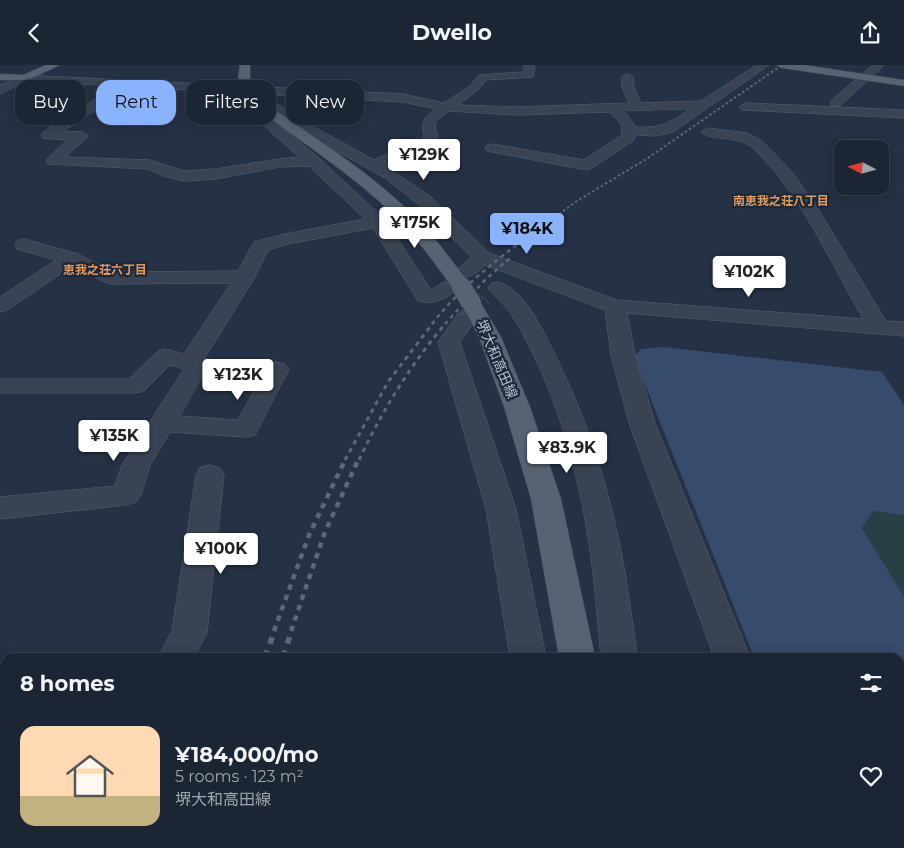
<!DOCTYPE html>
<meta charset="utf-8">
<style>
:root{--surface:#1c2533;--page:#252d3b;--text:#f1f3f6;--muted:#a0a5ac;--line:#3a424e;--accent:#8ab3ff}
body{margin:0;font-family:Montserrat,"Noto Sans JP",sans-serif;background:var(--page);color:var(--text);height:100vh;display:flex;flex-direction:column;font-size:19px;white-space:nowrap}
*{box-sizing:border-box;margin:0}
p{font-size:16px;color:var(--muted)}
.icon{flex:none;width:28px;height:28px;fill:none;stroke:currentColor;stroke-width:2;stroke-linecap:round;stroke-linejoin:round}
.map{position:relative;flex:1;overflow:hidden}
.sheet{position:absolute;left:0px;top:588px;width:905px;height:196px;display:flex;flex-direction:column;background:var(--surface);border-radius:15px 15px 0 0;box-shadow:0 2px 12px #0003,0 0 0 1px var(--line)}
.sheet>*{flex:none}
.banner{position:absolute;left:15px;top:15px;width:500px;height:45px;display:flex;gap:10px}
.needle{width:32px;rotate:276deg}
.buttons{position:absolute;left:834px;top:75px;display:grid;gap:10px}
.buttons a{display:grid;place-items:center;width:55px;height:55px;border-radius:10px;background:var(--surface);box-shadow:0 2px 12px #0003,0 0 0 1px var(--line);font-size:25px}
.price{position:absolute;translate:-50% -42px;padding:0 11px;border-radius:5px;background:#fff;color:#222;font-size:16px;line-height:32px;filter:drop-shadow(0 1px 2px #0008)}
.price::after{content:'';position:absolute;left:50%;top:30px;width:15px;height:11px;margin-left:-8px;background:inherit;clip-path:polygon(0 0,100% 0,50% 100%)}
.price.selected{background:var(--accent);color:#111}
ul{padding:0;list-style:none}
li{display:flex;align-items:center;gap:15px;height:125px;padding:0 20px}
li span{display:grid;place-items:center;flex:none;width:140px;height:100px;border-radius:15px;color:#555}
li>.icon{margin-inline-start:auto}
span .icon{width:60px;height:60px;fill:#fffc;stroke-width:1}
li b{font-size:21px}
h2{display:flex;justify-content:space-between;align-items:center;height:60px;padding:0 20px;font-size:21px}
.tag{padding:0 18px;border-radius:15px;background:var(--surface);box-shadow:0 2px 12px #0003,0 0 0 1px var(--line);font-size:18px;line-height:45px}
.tag.selected{background:var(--accent);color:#111}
header{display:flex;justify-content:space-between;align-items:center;height:65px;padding:0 20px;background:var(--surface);font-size:22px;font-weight:700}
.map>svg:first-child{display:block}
.green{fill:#274045}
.water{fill:#374b6c}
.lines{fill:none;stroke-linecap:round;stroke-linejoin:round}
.minor-tunnel-far1{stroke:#3b4659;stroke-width:15;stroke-dasharray:15 8;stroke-linecap:butt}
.minor-tunnel{stroke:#3b4659;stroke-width:19;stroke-dasharray:19 9;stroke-linecap:butt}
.minor-casing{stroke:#586171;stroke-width:1}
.major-casing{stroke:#434c5d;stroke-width:1}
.minor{fill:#394353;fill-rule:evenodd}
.major{fill:#576273;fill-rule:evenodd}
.rail-far4{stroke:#5b677a;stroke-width:2;stroke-dasharray:2.5 2.5;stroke-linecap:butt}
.rail-far3{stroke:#5b677a;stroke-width:2.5;stroke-dasharray:4 4;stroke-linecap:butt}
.rail-far2{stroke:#5b677a;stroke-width:3;stroke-dasharray:4.5 4.5;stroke-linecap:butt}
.rail-far1{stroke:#5b677a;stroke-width:4.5;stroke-dasharray:5.5 5.5;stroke-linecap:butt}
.rail{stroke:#5b677a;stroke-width:5.5;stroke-dasharray:7 7;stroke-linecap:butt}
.major-bridge-casing{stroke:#434c5d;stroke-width:20;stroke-linecap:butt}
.major-bridge{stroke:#576273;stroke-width:19}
.labels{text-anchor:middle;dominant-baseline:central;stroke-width:4.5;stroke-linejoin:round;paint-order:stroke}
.far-neighbourhood-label{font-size:12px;font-weight:bold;fill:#dd9b62;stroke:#1e2839}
.street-label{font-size:14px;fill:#b7bfcd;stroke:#1e2839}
</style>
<header><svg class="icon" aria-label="back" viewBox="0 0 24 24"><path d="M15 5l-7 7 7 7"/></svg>Dwello<svg class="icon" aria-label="share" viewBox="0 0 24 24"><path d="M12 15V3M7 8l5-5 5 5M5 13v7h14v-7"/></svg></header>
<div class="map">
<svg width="904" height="783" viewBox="0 0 904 783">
<rect width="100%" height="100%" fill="#253144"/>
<path class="green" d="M856,444l48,1v113l-20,-40z"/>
<path class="water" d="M663,282l219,25 22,33v110l-31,-4 -11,17 42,69v251h-74l-2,-4h72v-187h-146l-120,-300 7,-8z"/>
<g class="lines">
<path class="minor-tunnel-far1" d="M406,152l21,-4"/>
<path class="minor-tunnel" d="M385,156l28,-5
M465,255l20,-21"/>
<g class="minor-casing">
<path id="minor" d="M525,0h10l-2,12 -47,3 -8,10 -20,15 57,2 114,-4 -7,-16 -1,-10 6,-3 6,3 1,10 7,16 60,-2 56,-36h12l-96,67 -17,4 -20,-1 -2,5 -42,28 -5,2 -95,-18 -5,-1 -2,-3 2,-3 5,-1 92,16 38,-25 -1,-11 -11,-12 -95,3 -66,-4 -13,10 -1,6 3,9 -7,10 -46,20 46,31 58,56 128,47 246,19c-33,-58 -61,-123 -109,-170 -14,-14 -45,-8 -53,-17l7,-4 39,5 15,8 30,31 23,32 71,117 18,1v14l-277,-23 8,42 20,68 95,234h-36l-85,-234 -18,-68 -6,-45 -120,-45c-9,8 -14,14 -27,11l-3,-4 16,-15 -52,-52 -34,-27 -81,-45 -38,-25 -21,-9 -2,-3 3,-3 -115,-6 -68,44 19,1 7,4 -24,21 85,3 34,11 32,-2 63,-10 20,-2 -57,-51 2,-3h8l67,55 62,58 10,1 3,4 -5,4 42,65c9,-6 14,-11 25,-8l3,4c-9,13 -27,19 -41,15l-45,-73 -85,16 -20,6 -13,27 -51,82 73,3 8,2 4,5 -34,66 -9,2 -76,-5 -20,33 -9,30 -5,7 -10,3 -126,14v-22l115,-11 7,-21 62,-96 -14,-4 -26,26 -9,2h-135v-14h129l29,-28 8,-2 18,5 47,-71 -122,1 -37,-18 -65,44 -7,2v-15l56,-37 -39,-11 -2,-4 2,-4 7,-2 54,15 35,18 125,-1 16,-29 31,-8 80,-15 -56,-53 -30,1 -63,12 -32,2 -20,-5 -16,-7 -100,-5 -2,-3 2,-3 19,-18 -24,-2 -2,-3 2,-3 73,-46 -90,-5 -26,13v-9l24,-10 379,19 41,9 26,-17 9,-11 44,-3zM254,29l149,8 33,7c-12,8 -16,13 -12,27l-3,4 -47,20 -60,-33 -40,-25zM690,44c-23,15 -26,19 -54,18l-12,-16zM205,308l57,3 -24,44 -58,-4z
M873,0h11l-44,41h-8l-2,-3 2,-3z
M746,38l158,7v8l-162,-8 -2,-3z
M498,217c24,6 40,39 50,59 44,84 69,171 82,264 2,17 6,35 7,52h-36c-4,-38 -6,-76 -12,-114 -12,-77 -35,-159 -76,-226 -7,-12 -18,-19 -25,-29l3,-4z
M465,249l8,1 3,5 -16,22 56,167 30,148h-36l-24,-148 -48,-167 19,-27z
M210,400l10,3 4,7 -17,158 -13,24h-36l14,-26 24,-156 4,-7z
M50,779h45l-2,4h-45z
M535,779h44l2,4h-44z
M612,779h44v4h-44z
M782,779h44l1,4h-44z"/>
</g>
<g class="major-casing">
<path id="major" d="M46,0h14l-32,15h-28v-6l23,1z
M240,0h10v16l4,13c51,39 107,71 153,115 23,21 42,48 61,73l3,4 -3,4 -7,2 -7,-2c-18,-25 -37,-52 -59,-74 -46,-45 -101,-78 -150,-117l-7,-18z
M777,0h27l100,15v6l-122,-18z
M472,233l7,2 22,37 29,70 31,92 34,158h-36l-28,-158 -27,-92 -25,-70 -17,-33 3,-4z
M564,779h44v4h-44z"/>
</g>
<use href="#minor" class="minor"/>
<use href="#major" class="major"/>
<path class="rail-far4" d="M555,152l22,-16 71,-43 134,-93"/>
<path class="rail-far3" d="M432,259c34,-44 80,-76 125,-108
M445,259l39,-43 27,-24"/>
<path class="rail-far2" d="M345,395l43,-78 45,-59
M359,395c23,-49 52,-96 87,-137"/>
<path class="rail-far1" d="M274,566l35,-96 37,-77
M291,566l34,-99 34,-74"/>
<path class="rail" d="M265,592l10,-27
M283,592l9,-27
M198,783l1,-4
M219,783l2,-4"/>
<g class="major-bridge-casing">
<path id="major-bridge" d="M461,221l11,18"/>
</g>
<use href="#major-bridge" class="major-bridge"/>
</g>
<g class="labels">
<g class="far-neighbourhood-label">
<text x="781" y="135">南恵我之荘八丁目</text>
<text x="105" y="204">恵我之荘六丁目</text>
</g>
<g class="street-label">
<text transform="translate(497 294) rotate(67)">堺大和高田線</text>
</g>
</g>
</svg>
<div class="buttons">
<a><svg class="needle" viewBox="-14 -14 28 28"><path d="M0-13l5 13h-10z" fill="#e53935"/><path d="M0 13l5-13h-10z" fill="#a0a5ac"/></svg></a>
</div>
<b class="price" style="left:424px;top:116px">¥129K</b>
<b class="price" style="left:415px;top:184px">¥175K</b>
<b class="price selected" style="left:527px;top:190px">¥184K</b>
<b class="price" style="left:749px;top:233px">¥102K</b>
<b class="price" style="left:238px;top:336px">¥123K</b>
<b class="price" style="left:114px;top:397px">¥135K</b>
<b class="price" style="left:567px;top:409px">¥83.9K</b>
<b class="price" style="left:221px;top:510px">¥100K</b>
<div class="banner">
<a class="tag">Buy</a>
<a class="tag selected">Rent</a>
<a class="tag">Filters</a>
<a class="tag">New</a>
</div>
<section class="sheet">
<h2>8 homes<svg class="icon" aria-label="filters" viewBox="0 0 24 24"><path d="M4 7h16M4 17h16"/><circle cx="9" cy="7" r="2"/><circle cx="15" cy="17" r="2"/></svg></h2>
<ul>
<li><span style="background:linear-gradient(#ffd9b3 70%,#c2b280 0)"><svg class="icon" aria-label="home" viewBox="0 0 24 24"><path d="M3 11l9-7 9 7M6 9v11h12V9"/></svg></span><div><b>¥184,000/mo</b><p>5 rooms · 123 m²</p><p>堺大和高田線</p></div><svg class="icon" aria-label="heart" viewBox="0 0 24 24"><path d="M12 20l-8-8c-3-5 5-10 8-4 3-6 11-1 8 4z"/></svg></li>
</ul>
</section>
</div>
